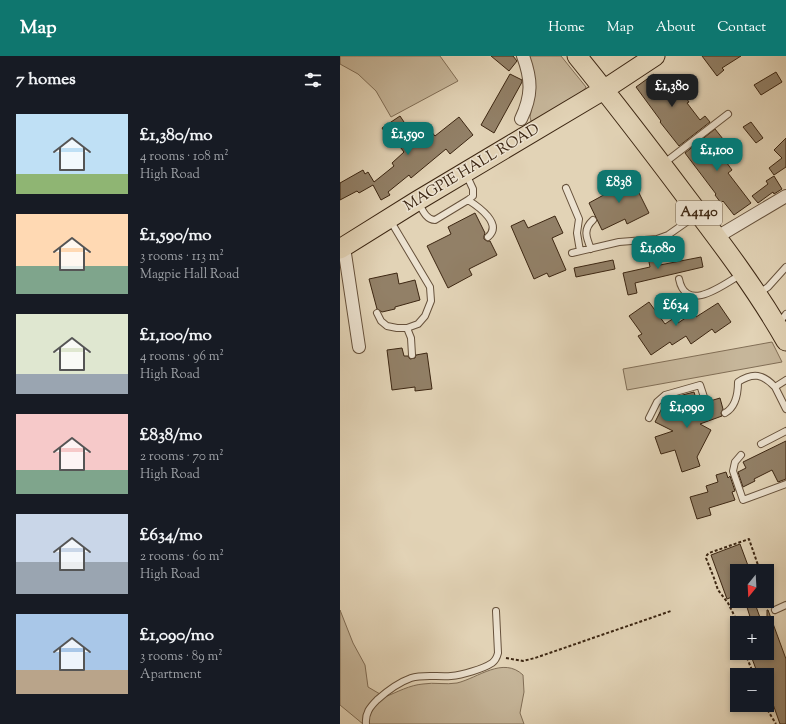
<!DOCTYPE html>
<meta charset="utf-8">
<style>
:root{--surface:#171b24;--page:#242831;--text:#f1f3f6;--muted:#9ea1a6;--accent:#0f766e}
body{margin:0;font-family:"Sorts Mill Goudy",serif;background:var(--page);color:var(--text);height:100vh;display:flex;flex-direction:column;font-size:15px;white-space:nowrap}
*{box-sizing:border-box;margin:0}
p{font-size:13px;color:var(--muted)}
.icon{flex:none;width:22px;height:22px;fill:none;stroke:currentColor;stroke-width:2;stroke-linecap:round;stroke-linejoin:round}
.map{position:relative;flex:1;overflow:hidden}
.details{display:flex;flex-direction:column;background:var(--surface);width:340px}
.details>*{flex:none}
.needle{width:26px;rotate:198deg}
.controls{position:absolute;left:390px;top:508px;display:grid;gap:8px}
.controls a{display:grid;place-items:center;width:44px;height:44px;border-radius:0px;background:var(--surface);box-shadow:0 2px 6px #0003;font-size:20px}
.price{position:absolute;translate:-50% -34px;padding:0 9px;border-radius:8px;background:var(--accent);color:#fff;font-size:13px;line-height:26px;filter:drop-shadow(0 1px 2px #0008)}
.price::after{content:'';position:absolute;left:50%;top:24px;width:12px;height:9px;margin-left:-6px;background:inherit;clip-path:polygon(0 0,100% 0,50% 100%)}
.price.current{background:#222;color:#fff}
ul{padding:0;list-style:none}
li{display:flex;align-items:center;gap:12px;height:100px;padding:0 16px}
li span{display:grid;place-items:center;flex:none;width:112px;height:80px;border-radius:0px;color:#555}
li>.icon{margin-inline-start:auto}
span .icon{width:48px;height:48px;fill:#fffc;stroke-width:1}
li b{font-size:17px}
h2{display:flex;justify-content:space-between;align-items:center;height:48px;padding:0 16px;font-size:17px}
header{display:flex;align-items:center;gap:24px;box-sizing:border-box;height:56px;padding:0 20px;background:var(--accent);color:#fff}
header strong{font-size:19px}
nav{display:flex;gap:22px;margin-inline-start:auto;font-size:14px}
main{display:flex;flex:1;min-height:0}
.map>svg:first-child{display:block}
.green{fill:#c6b69a;stroke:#816e56}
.building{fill:#928067;stroke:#3c2612}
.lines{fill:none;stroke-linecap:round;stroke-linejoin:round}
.service-casing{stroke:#66513b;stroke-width:8}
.minor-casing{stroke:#66513b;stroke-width:14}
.primary-casing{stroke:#3c2612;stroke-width:21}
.path{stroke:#3c2612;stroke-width:2;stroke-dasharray:3 2;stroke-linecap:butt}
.service{stroke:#ece2d0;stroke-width:6}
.minor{stroke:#ece2d0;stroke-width:12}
.primary{stroke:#e2d3b6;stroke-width:19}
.labels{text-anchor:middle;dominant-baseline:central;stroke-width:3;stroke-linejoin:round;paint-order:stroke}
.shield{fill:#ece2d0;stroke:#715e4b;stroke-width:1}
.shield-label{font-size:14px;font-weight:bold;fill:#3c2612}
.street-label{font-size:15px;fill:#3c2612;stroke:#ece2d0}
</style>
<header>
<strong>Map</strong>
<nav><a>Home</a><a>Map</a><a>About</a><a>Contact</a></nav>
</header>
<main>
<section class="details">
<h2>7 homes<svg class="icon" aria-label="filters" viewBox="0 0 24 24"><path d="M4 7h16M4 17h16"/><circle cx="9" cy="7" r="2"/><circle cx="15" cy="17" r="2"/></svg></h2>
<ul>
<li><span style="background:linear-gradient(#bfe0f5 75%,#8fb573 0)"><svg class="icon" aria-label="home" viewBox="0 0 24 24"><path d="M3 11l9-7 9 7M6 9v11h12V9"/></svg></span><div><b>£1,380/mo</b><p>4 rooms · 108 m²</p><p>High Road</p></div></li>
<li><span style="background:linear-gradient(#ffd9b3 65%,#7fa58c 0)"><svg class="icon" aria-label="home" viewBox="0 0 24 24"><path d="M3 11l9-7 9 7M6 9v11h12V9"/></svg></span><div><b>£1,590/mo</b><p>3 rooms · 113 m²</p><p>Magpie Hall Road</p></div></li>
<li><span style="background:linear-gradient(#dfe7d0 75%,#9aa5b1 0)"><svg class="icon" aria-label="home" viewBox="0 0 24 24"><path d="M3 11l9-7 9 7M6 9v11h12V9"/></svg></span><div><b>£1,100/mo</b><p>4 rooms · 96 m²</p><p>High Road</p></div></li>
<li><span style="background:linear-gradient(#f6c9c9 70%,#7fa58c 0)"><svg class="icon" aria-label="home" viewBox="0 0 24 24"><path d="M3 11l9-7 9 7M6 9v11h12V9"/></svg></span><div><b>£838/mo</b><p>2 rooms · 70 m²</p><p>High Road</p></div></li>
<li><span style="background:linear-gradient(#c9d6e8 60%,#9aa5b1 0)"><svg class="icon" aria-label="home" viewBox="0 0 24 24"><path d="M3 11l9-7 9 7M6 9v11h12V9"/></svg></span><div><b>£634/mo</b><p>2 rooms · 60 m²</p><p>High Road</p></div></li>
<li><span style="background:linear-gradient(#a9c7e8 70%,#b9a48a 0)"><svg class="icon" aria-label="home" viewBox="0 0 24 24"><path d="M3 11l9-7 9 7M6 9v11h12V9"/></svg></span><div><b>£1,090/mo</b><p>3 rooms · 89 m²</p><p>Apartment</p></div></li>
</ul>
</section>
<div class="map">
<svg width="446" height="668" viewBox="0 0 446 668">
<rect width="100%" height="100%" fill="#e2d3b6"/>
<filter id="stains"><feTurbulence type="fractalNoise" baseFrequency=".005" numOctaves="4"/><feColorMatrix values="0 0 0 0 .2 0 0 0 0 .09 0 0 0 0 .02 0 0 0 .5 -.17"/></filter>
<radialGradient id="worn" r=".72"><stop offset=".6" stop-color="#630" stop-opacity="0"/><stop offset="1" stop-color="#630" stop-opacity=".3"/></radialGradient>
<path class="green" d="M0,0h100l18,25 -67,36 -15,-26 -18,-17 -18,-10z
M188,0h33l25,31 -1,2 -48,33 -6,-1 -1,-4 4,-23z
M432,286l10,20 -155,28 -4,-21z
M0,554l13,33 12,22 3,22 17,10c12,-5 25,-12 38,-13 11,-2 23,1 34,-1 21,-5 46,-27 66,-8l1,17 -4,21 4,11h-161l-23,-19z"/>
<path class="building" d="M151,0h22l4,5 -8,10z
M362,0h39l-19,12 2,2 -7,6z
M436,16l6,10 -21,13 -7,-10z
M170,18l12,6v2l-28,51 -13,-8z
M314,18l7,11 14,-10 9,12 -2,2 6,8 -2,1 3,4 -2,1 13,17 5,-4 5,6 -31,24 -19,-24 1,-1 -25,-34z
M60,60l16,24 14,-10 5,6 24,-19 14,18 -23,19 -4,-5 -35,29 -2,-3 -21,17 2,3 -9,5 -8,-15 -14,8 -2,-2 -17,9v-17l23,-13 2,4 3,-2 6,10 20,-16 -2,-3 12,-11 -11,-14 -3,2 -8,-12z
M411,66l12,16 -7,5 -13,-16z
M375,73l12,15 -9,7 14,19 -4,3 23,30 -17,12 -11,-14 -2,2 -6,-8 1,-1 -31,-41z
M446,82v29l-12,8 -5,-7 13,-10 -8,-8z
M289,117l20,40 -22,11 -2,-5 -23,11 -13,-27 22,-12 -4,-7z
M434,120l8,13 -8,5 -1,-2 -15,11 -6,-7 16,-12 -2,-3z
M135,157l10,20 -1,3v3l3,2h3l7,14 -28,14 3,6 -24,13 -21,-42 24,-12 -3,-7z
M215,160l8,17 -11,5 14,32 -17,7 -2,-4 -13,6 -23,-53 13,-6 4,8z
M316,189l4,20 41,-8 2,10 -68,16 2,10 -9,2 -5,-22 27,-6 -4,-20z
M273,204l2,9 -39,8 -2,-9z
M57,217l2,11 16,-4 5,20 -25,7v2l-13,3 -5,-3 -8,-30z
M309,246l16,22 9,-6 4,5 15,-10 3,4 22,-14 13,19 -16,11 -3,-4 -21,15 -5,-8 -14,9 -2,-3 -19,13 -13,-19 4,-2 -13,-18z
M62,292l2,8h4l2,3 5,-1 1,-3 11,-2 5,36 -17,2v-4l-23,3 -5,-40z
M354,336l4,13 4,-1 3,3 5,-1v-5l10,-3 3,11 -2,4 1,3 -22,8 11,6 -14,27 3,9 -18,6 -7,-22 -14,4 -6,-17 18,-6 -18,-9 8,-16 18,9 -6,-18z
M446,385v38l-8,3 -6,-12 -18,9 1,2 -12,6 -5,-15 8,-4 -3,-6z
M386,416l2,6 2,-2 5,15 -3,1 3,8 -26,8 2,7 -14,4 -7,-22 18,-5 -2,-6 12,-4 -2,-7z
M400,488l10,27h-13v24l-10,4 -16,-44z
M405,545h9l8,22h-10z
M427,554h1l18,49v65h-6l-13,-37v-18l-10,3 -7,-19h17z"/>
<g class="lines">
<g class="service-casing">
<path id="service" d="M323,108l65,-50
M226,132l13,31 -2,14 3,18
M128,144c11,7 35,24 20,37
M78,146c4,7 8,18 17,18l33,-20 5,-4v-7l-7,-15
M251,193c-5,-12 -8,-20 2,-29
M232,197l47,-11 38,-3 11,-4 30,-21
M339,223c7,35 44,6 61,-4
M418,238l10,-7 18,-20
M37,257l4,8 6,5 10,2h10l11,-4 7,-8 6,-15 -1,-14 -40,-67
M438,268l8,-10
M67,272l4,10 1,17
M446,324l-11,7 11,22
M385,357c11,-6 13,-19 13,-31 15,-10 25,-8 37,5
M309,362l8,-16 8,-7 35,-10 6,18
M421,388l25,-13
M401,399l-6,7 -2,9 10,29 43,-16
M435,554l11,-5
M26,668c-1,-11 4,-17 11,-24 10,-9 20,-17 34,-22 12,-4 27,-1 40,-2 11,-1 32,-7 41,-13 4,-3 5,-6 6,-10l-2,-42"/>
</g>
<g class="minor-casing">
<path id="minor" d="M181,63c11,-23 11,-39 2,-63
M377,181l69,-41
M4,191l15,100"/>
</g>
<g class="primary-casing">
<path id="primary" d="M237,0c38,47 74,94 110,142 35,46 70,92 99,143
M0,193l77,-48 188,-112 50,-33"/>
</g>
<path class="path" d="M398,567l-10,-20 -10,-13 -4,-12 -8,-20 1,-3 2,-2 40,-14 11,32
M405,597l9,22
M166,602l17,3 12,-3 136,-47
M427,649v4l9,15"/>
<use href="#service" class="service"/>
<use href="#minor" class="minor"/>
<use href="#primary" class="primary"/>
</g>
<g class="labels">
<rect class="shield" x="336" y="145" width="46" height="24" rx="3"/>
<g class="shield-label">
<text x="359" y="157">A4140</text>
</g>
<g class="street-label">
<text transform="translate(132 112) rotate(-31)">MAGPIE HALL ROAD</text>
</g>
</g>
<rect width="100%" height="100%" filter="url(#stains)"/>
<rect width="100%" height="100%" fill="url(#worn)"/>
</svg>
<div class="controls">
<a><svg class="needle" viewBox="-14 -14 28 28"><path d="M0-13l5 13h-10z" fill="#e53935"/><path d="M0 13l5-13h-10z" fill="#9ea1a6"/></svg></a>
<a>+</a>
<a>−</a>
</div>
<b class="price current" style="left:332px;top:52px">£1,380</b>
<b class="price" style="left:68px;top:100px">£1,590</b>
<b class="price" style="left:377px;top:116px">£1,100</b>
<b class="price" style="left:279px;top:148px">£838</b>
<b class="price" style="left:318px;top:214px">£1,080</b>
<b class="price" style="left:336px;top:271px">£634</b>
<b class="price" style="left:347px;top:373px">£1,090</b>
</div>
</main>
